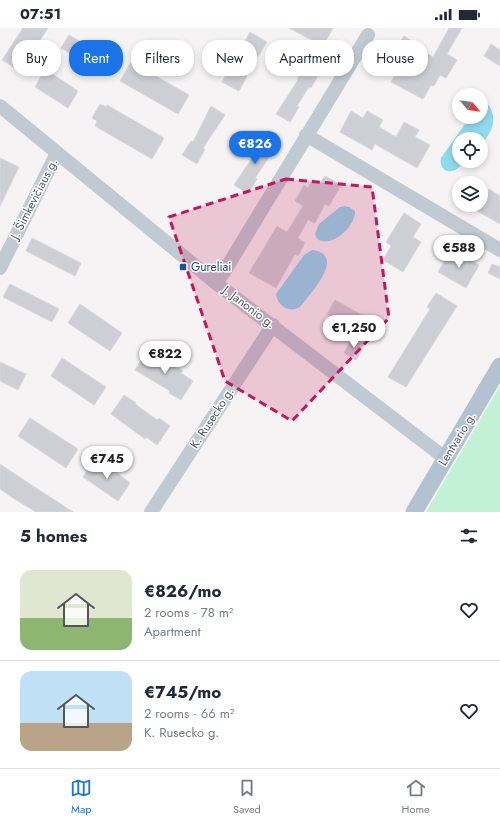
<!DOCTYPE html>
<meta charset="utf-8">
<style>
:root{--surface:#fff;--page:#f2f2f3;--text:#1f2937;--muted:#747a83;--line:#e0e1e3;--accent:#1a73e8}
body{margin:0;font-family:Jost,sans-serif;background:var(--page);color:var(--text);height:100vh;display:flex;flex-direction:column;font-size:15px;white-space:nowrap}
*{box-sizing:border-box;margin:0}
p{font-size:13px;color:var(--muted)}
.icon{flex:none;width:22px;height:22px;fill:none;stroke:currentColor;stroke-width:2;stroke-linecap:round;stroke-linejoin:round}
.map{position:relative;height:484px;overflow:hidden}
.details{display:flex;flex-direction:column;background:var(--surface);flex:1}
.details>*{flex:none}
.guide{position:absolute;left:12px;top:12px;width:476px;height:36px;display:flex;gap:8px}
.needle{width:26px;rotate:118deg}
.controls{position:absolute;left:452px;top:60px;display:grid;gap:8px}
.controls a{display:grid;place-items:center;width:36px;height:36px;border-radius:50%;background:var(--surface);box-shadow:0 2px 6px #0003;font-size:20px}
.price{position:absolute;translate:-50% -34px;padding:0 9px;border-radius:14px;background:#fff;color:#222;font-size:13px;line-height:26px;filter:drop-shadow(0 1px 2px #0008)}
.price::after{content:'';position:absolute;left:50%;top:24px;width:12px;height:9px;margin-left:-6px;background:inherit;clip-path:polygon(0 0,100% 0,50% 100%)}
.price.on{background:var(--accent);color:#fff}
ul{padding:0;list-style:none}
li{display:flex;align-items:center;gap:12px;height:100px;padding:0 20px}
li+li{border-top:1px solid var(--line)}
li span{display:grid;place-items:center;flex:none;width:112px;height:80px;border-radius:12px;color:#555}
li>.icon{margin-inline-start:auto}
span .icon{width:48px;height:48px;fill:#fffc;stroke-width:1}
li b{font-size:17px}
h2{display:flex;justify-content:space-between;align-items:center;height:48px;padding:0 20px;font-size:17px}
.pill{padding:0 14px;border-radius:16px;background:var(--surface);box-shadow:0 2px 6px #0003;font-size:14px;line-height:36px}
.pill.on{background:var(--accent);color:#fff}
.status{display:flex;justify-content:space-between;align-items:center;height:28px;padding:0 20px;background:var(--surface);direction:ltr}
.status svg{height:11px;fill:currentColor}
.menu{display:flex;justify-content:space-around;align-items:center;height:56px;border-top:1px solid var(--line);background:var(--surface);font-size:11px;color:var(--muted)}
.menu a{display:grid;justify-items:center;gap:2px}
.menu .on{color:var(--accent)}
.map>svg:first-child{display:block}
.green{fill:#c3f1d5}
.water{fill:#90daee}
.building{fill:#cdcfd5;stroke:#d7d9de}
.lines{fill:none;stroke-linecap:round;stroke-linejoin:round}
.minor{stroke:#c1cad2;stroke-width:14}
.major{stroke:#b3c2d1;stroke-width:17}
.marked{fill:#c2185b;fill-opacity:0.2;stroke:#c2185b;stroke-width:3;stroke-dasharray:8 5;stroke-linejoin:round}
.transit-dot{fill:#1a4fb4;stroke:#fff;stroke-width:1.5}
.labels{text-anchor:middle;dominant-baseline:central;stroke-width:3;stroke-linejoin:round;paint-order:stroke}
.street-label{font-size:12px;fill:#4a5661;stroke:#fff}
.transit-label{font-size:12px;fill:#164399;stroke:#fff;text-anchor:start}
</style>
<div class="status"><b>07:51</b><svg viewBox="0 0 49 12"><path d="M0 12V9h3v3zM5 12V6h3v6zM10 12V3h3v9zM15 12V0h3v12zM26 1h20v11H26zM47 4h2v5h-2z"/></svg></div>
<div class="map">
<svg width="500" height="484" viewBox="0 0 500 484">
<rect width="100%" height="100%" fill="#f5f3f3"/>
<path class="green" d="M500,358v126h-74z"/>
<path class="water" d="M481,74l6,1c12,14 5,30 -6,42v-6h-22v22h6c-3,3 -6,7 -10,9 -10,5 -16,-4 -14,-12l29,-41h11z
M344,178l5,1 6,4c1,15 -24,38 -38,28l-2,-5 4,-10 21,-17z
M312,222c36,4 -3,45 -12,57 -11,7 -23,-2 -24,-13l28,-39z"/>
<path class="building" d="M23,0h25l-28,43 -18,-11z
M289,0h44l-10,18z
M449,0h13l-15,26 10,6 -11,18 -6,-3 -6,11 -3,-1 -8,14 -32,-17 17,-30 -10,-7 6,-9 12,8 -1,2 18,11z
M250,4l17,10 -9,15 -2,-2 -12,20 3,1 -8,15 -17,-9 9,-16 3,2 11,-19 -3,-2z
M69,7l38,22 -8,13 -38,-22z
M491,16l9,6v16l-16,-10z
M320,23l9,5 -18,32 -2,-1 -12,19 2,1 -9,15 -14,-8 22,-34h-1l8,-15 5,3z
M131,34l58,33 -11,19 -58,-33z
M45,41l33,22 -10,17 -33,-21z
M100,76l6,3 1,-2 57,33 -12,21 -57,-33 2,-5 -5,-3z
M211,78l14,9 -22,33 2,1 -8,15 -15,-9 9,-14 2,1z
M351,83l12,7 4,-7 16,9 -4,7 17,10 8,-15 15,8 -4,7 15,8 -13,23 -42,-24 -3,6 -32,-18z
M262,108l15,9 -22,33 2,1 -9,15 -14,-9 22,-33 -2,-1z
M0,130l19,9 -19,39z
M325,148l16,9 -12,21 -4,-2 -10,19 -7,-3 -10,18 7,5 -7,13 -3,-2 -19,34 -27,-15 28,-47 10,6 16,-26 -8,-5 9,-16 4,3 5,-9 7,4z
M489,161l11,7v28l-23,-13z
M404,185l17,11 -8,13 8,5 -18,30 -20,-12 8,-14 -5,-4z
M32,210l49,25 -6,13 -49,-25z
M452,221l27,16 -13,23 -28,-16z
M492,236l8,3v12l-12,-6z
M10,256l49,25 -7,13 -49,-25z
M436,265l21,13 -51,81 -18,-10 42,-68 -3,-2z
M335,272l31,17 -8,14 -31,-17z
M80,276l42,29 -12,18 -42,-28z
M352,310l13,6 -9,16 -12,-7z
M147,323l12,8 1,-2 23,14 -2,2 12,8 -12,19 -12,-7 1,-2 -35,-21z
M62,330l44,29 -12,18 -43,-29z
M0,334l26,12 -8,16 -18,-9z
M124,367l12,8 -1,1 22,16 2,-2 11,8 -13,19 -11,-8 -1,2 -34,-25z
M30,390l48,31 -12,19 -48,-32z
M94,432l13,8 1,-2 22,17 -12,18 -35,-24z
M0,436l30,20 43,28h-37l-23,-14 -13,-9z"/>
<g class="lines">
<path class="minor" d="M0,78l216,177 229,175
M306,107l194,115
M0,240l57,-115
M216,255l8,-11 144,-237
M151,484l122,-187"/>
<path class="major" d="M414,484l86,-146"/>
</g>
<path class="marked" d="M286,151l86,8 17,131 -97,103 -67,-40 -56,-164z"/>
<rect class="transit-dot" x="179" y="235" width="8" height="8" rx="2"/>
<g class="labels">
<g class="street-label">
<text transform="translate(34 171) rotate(-63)">J. Šimkevičiaus g.</text>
<text transform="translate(249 279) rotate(37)">J. Janonio g.</text>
<text transform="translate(212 390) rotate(-57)">K. Rusecko g.</text>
<text transform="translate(457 411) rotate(-59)">Lentvario g.</text>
</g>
<g class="transit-label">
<text x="191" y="239">Gureliai</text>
</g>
</g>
</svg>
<div class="controls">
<a><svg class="needle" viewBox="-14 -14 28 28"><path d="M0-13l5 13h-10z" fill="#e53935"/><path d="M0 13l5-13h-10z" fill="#747a83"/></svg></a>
<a><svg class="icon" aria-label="locate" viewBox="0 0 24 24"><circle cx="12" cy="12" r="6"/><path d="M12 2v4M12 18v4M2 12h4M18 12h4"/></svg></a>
<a><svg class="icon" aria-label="layers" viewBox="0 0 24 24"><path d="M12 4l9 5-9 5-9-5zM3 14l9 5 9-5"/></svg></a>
</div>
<b class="price on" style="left:255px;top:137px">€826</b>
<b class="price" style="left:459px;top:241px">€588</b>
<b class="price" style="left:354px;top:321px">€1,250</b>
<b class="price" style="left:165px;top:347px">€822</b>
<b class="price" style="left:107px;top:452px">€745</b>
<div class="guide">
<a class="pill">Buy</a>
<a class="pill on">Rent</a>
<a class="pill">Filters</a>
<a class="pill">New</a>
<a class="pill">Apartment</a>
<a class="pill">House</a>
</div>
</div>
<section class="details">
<h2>5 homes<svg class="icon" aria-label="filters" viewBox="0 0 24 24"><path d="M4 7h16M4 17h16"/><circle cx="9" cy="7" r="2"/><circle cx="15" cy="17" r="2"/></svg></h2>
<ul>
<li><span style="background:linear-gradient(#dfe7d0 60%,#8fb573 0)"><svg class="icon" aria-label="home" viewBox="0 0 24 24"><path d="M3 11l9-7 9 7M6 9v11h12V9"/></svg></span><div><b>€826/mo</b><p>2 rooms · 78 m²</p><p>Apartment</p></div><svg class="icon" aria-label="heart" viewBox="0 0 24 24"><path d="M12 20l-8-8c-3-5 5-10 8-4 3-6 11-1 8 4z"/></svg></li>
<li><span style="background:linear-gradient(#bfe0f5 65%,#b9a48a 0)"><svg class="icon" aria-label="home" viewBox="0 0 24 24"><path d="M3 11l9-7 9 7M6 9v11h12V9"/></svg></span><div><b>€745/mo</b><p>2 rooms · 66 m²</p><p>K. Rusecko g.</p></div><svg class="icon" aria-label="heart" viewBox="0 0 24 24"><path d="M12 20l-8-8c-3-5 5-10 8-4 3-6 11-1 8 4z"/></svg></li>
</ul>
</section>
<nav class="menu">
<a class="on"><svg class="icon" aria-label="map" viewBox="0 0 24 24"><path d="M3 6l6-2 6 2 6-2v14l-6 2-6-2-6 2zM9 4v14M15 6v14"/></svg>Map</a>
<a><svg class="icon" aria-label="saved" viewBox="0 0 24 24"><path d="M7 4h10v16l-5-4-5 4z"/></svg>Saved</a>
<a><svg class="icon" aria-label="home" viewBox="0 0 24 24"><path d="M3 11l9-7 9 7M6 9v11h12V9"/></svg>Home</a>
</nav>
